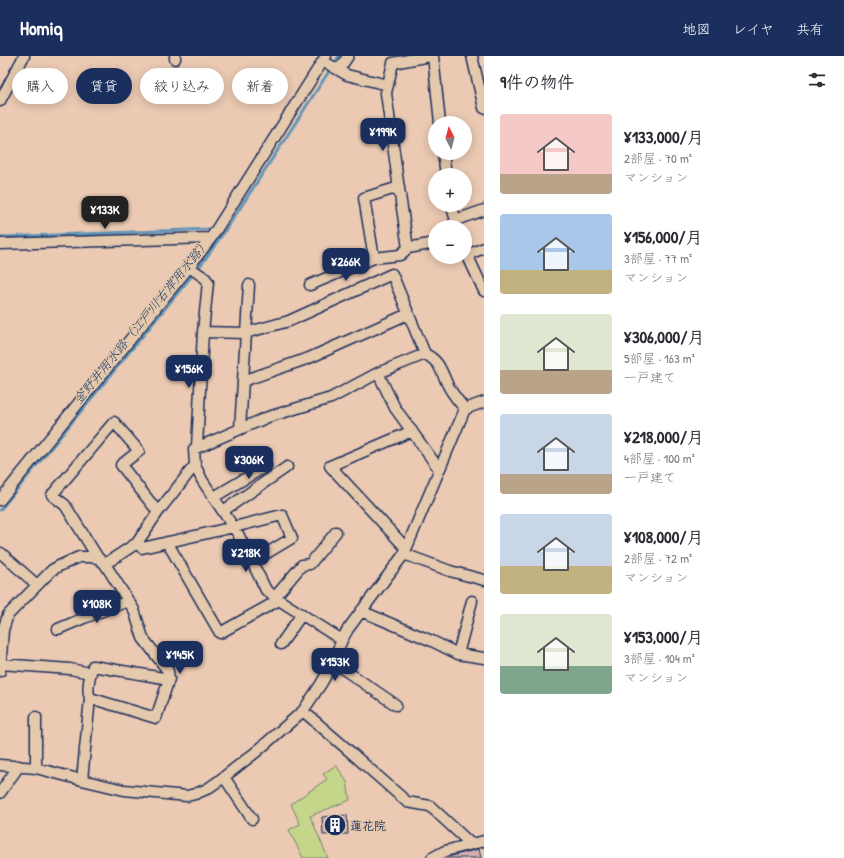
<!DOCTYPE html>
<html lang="ja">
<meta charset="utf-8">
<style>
:root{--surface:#fff;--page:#f2f2f3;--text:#2b2b33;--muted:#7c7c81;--accent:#1b2f5e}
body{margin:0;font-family:"Patrick Hand","Klee One",sans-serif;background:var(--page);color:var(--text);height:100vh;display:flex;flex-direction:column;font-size:15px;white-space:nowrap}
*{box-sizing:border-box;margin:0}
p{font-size:13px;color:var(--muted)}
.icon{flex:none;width:22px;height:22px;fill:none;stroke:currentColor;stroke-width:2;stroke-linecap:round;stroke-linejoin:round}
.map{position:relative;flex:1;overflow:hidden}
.sheet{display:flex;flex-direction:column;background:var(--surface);width:360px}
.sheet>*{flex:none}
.banner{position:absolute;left:12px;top:12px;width:380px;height:36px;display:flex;gap:8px}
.needle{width:26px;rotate:354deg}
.fabs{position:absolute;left:428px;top:60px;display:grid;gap:8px}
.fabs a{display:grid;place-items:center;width:44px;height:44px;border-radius:50%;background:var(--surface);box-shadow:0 2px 10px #0003;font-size:20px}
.price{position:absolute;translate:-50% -34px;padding:0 9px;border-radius:8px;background:var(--accent);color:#fff;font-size:13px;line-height:26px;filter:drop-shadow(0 1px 2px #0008)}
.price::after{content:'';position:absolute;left:50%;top:24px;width:12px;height:9px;margin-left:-6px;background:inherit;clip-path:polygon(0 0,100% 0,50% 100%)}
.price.on{background:#222;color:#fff}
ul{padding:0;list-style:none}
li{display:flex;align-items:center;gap:12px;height:100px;padding:0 16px}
li span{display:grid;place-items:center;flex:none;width:112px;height:80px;border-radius:4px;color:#555}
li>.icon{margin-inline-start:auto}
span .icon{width:48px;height:48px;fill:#fffc;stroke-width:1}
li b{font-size:17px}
h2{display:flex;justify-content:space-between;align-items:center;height:48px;padding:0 16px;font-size:17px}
.tag{padding:0 14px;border-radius:18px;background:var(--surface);box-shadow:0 2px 10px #0003;font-size:14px;line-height:36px}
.tag.on{background:var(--accent);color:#fff}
header{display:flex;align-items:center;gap:24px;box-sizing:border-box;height:56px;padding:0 20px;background:var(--accent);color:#fff}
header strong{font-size:19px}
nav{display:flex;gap:22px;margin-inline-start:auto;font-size:14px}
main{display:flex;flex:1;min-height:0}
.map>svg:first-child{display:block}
.green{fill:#c5d589;stroke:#708274}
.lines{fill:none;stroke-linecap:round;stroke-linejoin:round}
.stream{stroke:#6396b8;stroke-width:3}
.building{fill:#d5b0af;stroke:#1b2f5e}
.minor-casing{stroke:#1b2f5e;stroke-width:13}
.minor{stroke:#e5c9ac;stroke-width:10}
.labels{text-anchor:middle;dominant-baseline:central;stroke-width:3;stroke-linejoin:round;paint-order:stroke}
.poi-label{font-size:12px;font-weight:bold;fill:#1b2f5e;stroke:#e5c9ac;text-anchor:start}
.water-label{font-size:13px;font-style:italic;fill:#27406d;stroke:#e5c9ac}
</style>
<header>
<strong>Homiq</strong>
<nav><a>地図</a><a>レイヤ</a><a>共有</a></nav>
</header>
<main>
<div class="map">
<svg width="484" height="802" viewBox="0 0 484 802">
<rect width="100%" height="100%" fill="#ebc9b2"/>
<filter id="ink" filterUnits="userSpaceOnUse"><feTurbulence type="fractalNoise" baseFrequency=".025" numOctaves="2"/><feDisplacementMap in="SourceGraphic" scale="8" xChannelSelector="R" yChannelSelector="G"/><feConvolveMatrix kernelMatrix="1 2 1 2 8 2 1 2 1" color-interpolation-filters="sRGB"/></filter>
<g filter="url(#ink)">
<path class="green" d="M336,709l11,17 3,18 -40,16 18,42h-25l-14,-28 11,-6 -9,-20 36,-25 -4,-5z"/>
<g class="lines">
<path class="stream" d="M0,181l213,-8
M0,454l203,-248 24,-34 112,-172"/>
</g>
<path class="building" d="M347,759l1,19 -25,1 -1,-18z
M479,793l2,9h-35l1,-1z"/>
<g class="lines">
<g class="minor-casing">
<path id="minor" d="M430,0l-37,7 -7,30 12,89 10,66 27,-5
M433,0l7,67
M472,0l12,52
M175,3v-3
M323,5l24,14 41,10
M339,14l9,-14
M0,45l24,-45
M443,97l3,22
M399,131l-35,11 10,60 26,-3 8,-7
M451,149l5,15
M451,171l5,-7 28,-10
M0,188l211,-6
M465,194l19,41
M467,199l17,-7
M189,211l16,11 3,4 -5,50 -6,115
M310,229l64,-27
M203,276l42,1 44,-12 103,-47 33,80c17,8 16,20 25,35 4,7 10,14 15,20
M378,317l17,35 44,61
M243,325l66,-23 99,-44
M240,373l9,-144
M214,441l52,-31
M0,444l189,-233 22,-29 115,-182
M223,455l64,-44
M167,486l53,91 59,-33
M137,487l5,5 92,-21 48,-12 10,23 -40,24
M406,492l-76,-82 82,-35
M1,497l36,32
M404,498l46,17 34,9
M98,502l-33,-53 -13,-10 62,-73 25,29 -18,14 37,47
M105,508l32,-21 21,-31 37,-47
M275,541l27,-32 8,-1 26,-32
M361,555l71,30 26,13 26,4
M58,573l26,-11 44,-17
M342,584l-63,-40 -13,-10 -28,-56 -36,-54 -7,-15 -1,-16 74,-32 63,-19 47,-25 47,-19
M281,588l21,-30
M458,598l14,-53
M333,606l63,43
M0,608l70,5 20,4
M0,615l3,-41 5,-15 44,-45 7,-4 20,-9h10l9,1 7,6 29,46 9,28 25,33 1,8 -13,39 -66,-20
M303,655l44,38 60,53 23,4 41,38
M36,661v51
M0,709l36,3 46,12 42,10 63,6 8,-2 12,-5 13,-9 36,-28 47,-41 18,-27 9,-16 12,-28 6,-11 56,-75 61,-145 19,-7
M224,721l28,42
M82,724l8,-82c-4,-9 0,-23 3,-32l76,13
M0,737l19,-27
M432,802l13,-7 39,-10"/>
</g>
<use href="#minor" class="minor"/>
</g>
</g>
<defs>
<g id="building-disc" transform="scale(1.15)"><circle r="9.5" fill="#1b2f5e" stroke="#e5c9ac"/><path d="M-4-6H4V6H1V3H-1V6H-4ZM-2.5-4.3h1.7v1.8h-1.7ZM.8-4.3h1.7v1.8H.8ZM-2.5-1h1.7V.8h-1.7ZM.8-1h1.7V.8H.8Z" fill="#fff"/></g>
</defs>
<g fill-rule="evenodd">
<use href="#building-disc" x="335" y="769"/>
</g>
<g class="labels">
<g class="poi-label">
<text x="350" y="769">蓮花院</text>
</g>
<g class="water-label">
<text transform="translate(141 265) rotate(-51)">金野井用水路（江戸川右岸用水路）</text>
</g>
</g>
</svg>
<div class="fabs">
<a><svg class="needle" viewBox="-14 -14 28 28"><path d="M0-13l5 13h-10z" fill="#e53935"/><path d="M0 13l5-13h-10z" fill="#7c7c81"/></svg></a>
<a>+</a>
<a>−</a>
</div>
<b class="price" style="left:383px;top:96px">¥199K</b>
<b class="price on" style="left:105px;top:174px">¥133K</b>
<b class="price" style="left:346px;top:226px">¥266K</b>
<b class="price" style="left:189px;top:333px">¥156K</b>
<b class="price" style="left:249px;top:424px">¥306K</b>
<b class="price" style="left:246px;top:517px">¥218K</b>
<b class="price" style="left:97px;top:568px">¥108K</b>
<b class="price" style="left:180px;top:619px">¥145K</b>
<b class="price" style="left:335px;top:626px">¥153K</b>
<div class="banner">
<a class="tag">購入</a>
<a class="tag on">賃貸</a>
<a class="tag">絞り込み</a>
<a class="tag">新着</a>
</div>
</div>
<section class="sheet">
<h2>9件の物件<svg class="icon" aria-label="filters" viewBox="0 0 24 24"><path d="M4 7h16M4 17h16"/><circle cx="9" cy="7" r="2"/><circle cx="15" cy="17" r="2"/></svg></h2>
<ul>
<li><span style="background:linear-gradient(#f6c9c9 75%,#b9a48a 0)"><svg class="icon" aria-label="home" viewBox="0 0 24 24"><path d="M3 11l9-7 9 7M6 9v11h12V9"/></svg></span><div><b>¥133,000/月</b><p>2部屋 · 70 m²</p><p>マンション</p></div></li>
<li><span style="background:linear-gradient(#a9c7e8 70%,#c2b280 0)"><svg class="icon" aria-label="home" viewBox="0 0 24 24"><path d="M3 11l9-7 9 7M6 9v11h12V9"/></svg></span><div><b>¥156,000/月</b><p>3部屋 · 77 m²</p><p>マンション</p></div></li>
<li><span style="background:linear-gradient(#dfe7d0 70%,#b9a48a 0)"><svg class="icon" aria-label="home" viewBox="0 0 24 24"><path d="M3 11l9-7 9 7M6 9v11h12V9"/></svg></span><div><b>¥306,000/月</b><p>5部屋 · 163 m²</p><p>一戸建て</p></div></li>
<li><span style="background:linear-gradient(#c9d6e8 75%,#b9a48a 0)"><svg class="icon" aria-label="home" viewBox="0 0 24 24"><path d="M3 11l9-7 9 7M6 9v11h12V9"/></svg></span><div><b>¥218,000/月</b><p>4部屋 · 100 m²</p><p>一戸建て</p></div></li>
<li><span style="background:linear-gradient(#c9d6e8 65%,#c2b280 0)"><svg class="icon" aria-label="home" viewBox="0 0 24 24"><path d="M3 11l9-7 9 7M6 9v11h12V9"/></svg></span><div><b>¥108,000/月</b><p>2部屋 · 72 m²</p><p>マンション</p></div></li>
<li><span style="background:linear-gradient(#dfe7d0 65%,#7fa58c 0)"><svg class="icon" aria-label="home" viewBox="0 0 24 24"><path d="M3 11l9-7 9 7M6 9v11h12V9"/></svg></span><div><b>¥153,000/月</b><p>3部屋 · 104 m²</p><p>マンション</p></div></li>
</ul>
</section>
</main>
